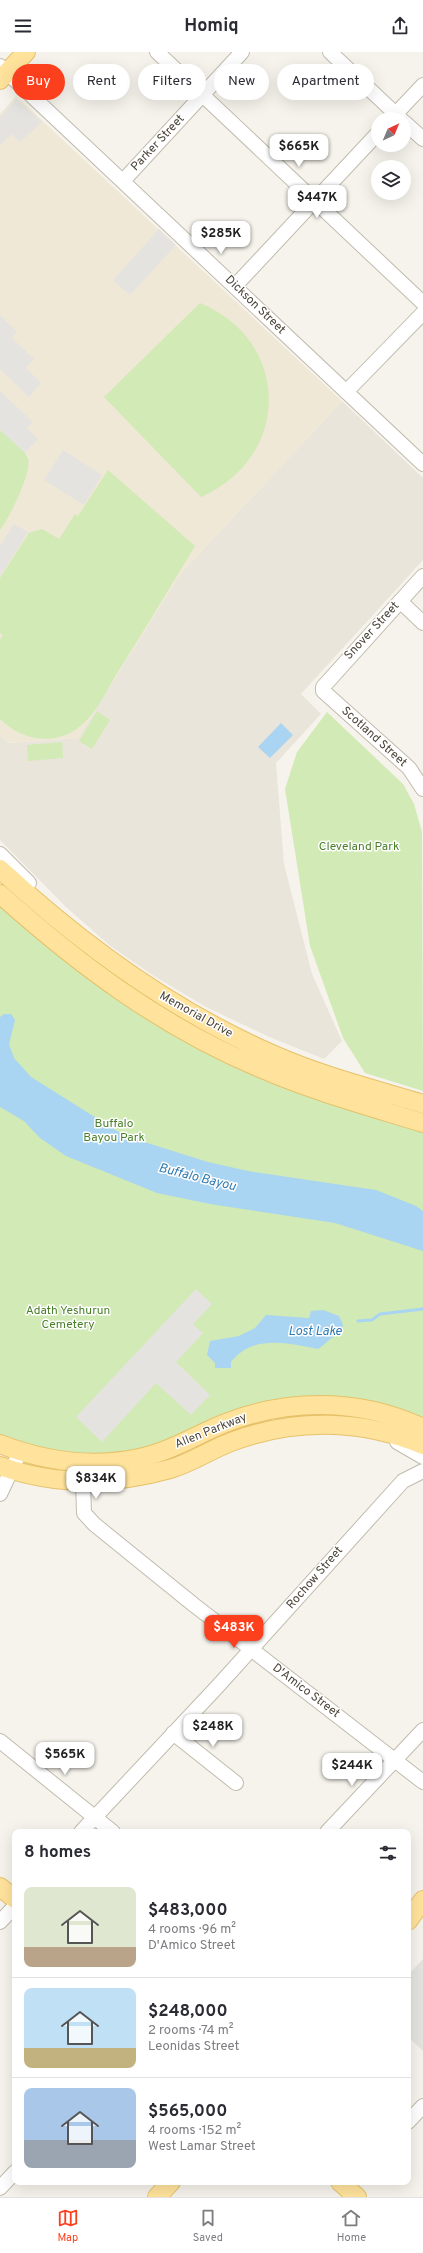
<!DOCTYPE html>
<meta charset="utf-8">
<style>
:root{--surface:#fff;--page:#f2f2f3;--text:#2b2b33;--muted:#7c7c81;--line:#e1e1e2;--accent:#fc3f1d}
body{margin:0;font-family:Overpass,sans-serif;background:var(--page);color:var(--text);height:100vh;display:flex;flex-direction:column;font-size:15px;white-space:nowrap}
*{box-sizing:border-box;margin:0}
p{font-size:13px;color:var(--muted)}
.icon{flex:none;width:22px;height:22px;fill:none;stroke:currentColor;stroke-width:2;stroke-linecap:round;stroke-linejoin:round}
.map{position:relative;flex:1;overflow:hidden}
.details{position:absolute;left:12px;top:1777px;width:399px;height:356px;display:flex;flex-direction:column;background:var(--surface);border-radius:8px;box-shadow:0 4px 16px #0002}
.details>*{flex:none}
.top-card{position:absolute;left:12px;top:12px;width:399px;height:36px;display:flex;gap:8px}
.needle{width:26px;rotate:44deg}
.fabs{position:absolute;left:371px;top:60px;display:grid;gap:8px}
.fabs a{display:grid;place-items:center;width:40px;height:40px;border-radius:50%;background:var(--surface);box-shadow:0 4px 16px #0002;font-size:20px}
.price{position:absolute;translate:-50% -34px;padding:0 9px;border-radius:8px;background:#fff;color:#222;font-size:13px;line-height:26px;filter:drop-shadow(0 1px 2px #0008)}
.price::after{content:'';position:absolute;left:50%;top:24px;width:12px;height:9px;margin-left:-6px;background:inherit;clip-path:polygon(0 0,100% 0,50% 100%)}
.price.selected{background:var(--accent);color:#fff}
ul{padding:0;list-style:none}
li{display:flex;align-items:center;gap:12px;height:100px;padding:0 12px}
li+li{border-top:1px solid var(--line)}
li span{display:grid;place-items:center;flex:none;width:112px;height:80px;border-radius:8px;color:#555}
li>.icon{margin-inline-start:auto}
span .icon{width:48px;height:48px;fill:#fffc;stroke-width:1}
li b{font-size:17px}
h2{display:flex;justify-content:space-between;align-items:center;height:48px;padding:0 12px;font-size:17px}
.tag{padding:0 14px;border-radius:18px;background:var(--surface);box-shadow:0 4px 16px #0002;font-size:14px;line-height:36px}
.tag.selected{background:var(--accent);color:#fff}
header{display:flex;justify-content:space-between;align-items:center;height:52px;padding:0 12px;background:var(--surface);font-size:18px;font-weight:700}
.menu{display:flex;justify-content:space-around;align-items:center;height:56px;border-top:1px solid var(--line);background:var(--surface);font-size:11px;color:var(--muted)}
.menu a{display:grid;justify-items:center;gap:2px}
.menu .selected{color:var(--accent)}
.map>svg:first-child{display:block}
.residential{fill:#eae5da}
.education{fill:#efe8d6}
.green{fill:#d2eab5}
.parking{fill:#e5e3e0}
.water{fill:#a9d4f2}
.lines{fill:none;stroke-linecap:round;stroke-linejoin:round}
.stream{stroke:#a9d4f2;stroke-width:3}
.minor-casing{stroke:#c2bbae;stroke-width:16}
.major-casing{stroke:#e6c16a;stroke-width:20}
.minor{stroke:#fff;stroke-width:14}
.major{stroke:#ffe39c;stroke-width:18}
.labels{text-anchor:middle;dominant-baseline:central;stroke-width:3;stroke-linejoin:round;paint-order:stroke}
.street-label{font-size:12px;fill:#4b4439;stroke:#fff}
.park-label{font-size:12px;fill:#4a7f2a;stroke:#fff}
.water-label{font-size:13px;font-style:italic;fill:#2e7ab2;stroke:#fff}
</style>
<header><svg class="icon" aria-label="menu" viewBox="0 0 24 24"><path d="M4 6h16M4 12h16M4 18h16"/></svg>Homiq<svg class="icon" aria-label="share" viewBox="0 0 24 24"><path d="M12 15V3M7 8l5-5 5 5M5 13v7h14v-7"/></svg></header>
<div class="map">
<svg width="423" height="2145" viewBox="0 0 423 2145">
<rect width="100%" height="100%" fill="#f6f3ec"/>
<path class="residential" d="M342,349l81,77v82l-122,134 20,20 -45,49 8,101 28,110 30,67 -18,18 -57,-23 -61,-29 -52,-31 -45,-31 -44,-39 -65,-66v-105l9,8 69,-5 102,-164z"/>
<path class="education" d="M16,44l326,305 -162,173 -102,164 -69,5 -9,-8v-621z"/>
<path class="green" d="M200,251c92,38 91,155 1,194l-97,-100z
M0,378c9,8 24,18 28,29 4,13 -19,60 -28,71z
M108,418l87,76c-26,43 -52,86 -79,129 -11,19 -22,43 -41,55 -25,16 -55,9 -75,-11v-79l3,-5 -3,-2v-55l29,-45 13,-4 17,10 16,-25 3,2z
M97,659l13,9 -18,29 -13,-8z
M327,660l76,72 11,20 8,28 1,259 -58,-18 -22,-35 -33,-92 -25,-157 12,-37z
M62,690l1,16 -35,3 -1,-16z
M0,851l65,58 71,50 287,120v288l-93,-22 -192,53c-31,5 -62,7 -93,0 -15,-3 -30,-10 -45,-15z"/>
<path class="parking" d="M16,47l26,23 -22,20 -9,-8 -11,12v-29z
M159,177l17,16 -46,50 -17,-15z
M0,263l17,17 -5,6 22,21 -8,9 15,15 -12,14 -29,-28z
M0,339l33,31 -6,6 11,11 -13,14 -25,-23z
M63,398l39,25 -18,30 -40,-25z
M14,472l14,8 -28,45v-31z
M196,1237l16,15 -19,20 10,9 -27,29 34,33 -19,20 -35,-32 -54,59 -26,-25z
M423,1907v92l-15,-14v-62z"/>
<path class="water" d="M281,671l12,12 -23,23 -12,-11z
M4,962h7l4,6 -6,24 5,14 17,19 94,59 83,26 40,9 128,19 40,16 7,5v40l-88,-28 -125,-19 -53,-11 -91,-37 -26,-18 -16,-17 -24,-14v-90z
M323,1258l16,6 4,9 -1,4 -21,18 -3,2c-31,-6 -65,-15 -87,13v6h-16v-5l-8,-8 3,-14 29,-5 16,-8 11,-13 43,3 2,-7z"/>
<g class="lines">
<path class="stream" d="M358,1269l14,-1 8,-6 43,-5"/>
<g class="minor-casing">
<path id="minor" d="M157,0l266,251
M330,0l71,67
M0,14l423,398
M391,67l32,-34
M404,70l19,17
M123,129l119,-129
M235,234l143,-153
M346,340l77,-79
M423,524l-100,111v4l86,77 14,21
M400,549l23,22
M0,802l29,29
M397,1390l26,15
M83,1430l1,31 10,11 100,81 229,177
M0,1442l20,-42
M173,1681l63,50
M0,1689l113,91
M81,1780l137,-146 185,-205 20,-10
M327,1780l96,-102
M0,1870l15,-16
M408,2070l15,-16
M0,2136l15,-16"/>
</g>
<g class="major-casing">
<path id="major" d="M0,28l26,-28
M0,817c82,76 171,141 274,186 48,21 99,34 149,49
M0,842c79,71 162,133 260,174 53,23 108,38 163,55
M0,1392c44,17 92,24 139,14 30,-6 57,-23 84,-34 64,-26 137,-26 200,4
M0,1414c56,20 113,19 170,3 21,-6 40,-19 61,-27 63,-24 130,-23 192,3
M0,1835l15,12
M408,1869l15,-21
M340,2130l17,15
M157,2145l14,-15"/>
</g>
<use href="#minor" class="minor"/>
<use href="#major" class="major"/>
</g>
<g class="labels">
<g class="street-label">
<text transform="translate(158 91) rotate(-47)">Parker Street</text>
<text transform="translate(255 253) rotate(44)">Dickson Street</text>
<text transform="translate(372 579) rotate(-47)">Snover Street</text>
<text transform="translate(374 685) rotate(42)">Scotland Street</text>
<text transform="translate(196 963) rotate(29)">Memorial Drive</text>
<text transform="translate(211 1379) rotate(-22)">Allen Parkway</text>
<text transform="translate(315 1526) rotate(-49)">Rochow Street</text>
<text transform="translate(306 1639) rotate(37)">D'Amico Street</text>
</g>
<g class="park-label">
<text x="359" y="795">Cleveland Park</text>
<text x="114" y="1072">Buffalo<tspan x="114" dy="14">Bayou Park</tspan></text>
<text x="68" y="1259">Adath Yeshurun<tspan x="68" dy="14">Cemetery</tspan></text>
</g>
<g class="water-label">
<text transform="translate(197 1126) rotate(14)">Buffalo Bayou</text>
<text x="315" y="1280">Lost Lake</text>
</g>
</g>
</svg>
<div class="fabs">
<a><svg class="needle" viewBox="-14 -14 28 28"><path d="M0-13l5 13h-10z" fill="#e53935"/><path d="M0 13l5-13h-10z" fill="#7c7c81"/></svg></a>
<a><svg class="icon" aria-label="layers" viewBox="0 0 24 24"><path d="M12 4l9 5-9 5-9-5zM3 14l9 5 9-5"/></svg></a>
</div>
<b class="price" style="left:299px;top:116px">$665K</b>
<b class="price" style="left:317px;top:167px">$447K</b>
<b class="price" style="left:221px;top:203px">$285K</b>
<b class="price" style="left:96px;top:1448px">$834K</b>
<b class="price selected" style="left:234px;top:1597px">$483K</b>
<b class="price" style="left:213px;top:1696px">$248K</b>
<b class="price" style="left:65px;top:1724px">$565K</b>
<b class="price" style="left:352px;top:1735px">$244K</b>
<div class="top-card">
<a class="tag selected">Buy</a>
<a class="tag">Rent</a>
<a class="tag">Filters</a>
<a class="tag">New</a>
<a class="tag">Apartment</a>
</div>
<section class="details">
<h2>8 homes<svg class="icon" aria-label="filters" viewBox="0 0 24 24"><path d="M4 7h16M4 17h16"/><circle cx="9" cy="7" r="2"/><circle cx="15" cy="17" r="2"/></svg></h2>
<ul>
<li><span style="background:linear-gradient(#dfe7d0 75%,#b9a48a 0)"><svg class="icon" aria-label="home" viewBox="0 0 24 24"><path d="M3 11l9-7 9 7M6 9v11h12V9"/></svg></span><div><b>$483,000</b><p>4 rooms · 96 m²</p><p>D'Amico Street</p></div></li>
<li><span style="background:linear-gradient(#bfe0f5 75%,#c2b280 0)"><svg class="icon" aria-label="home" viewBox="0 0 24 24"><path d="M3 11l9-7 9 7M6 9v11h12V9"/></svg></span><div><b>$248,000</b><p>2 rooms · 74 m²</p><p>Leonidas Street</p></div></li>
<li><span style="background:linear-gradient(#a9c7e8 65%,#9aa5b1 0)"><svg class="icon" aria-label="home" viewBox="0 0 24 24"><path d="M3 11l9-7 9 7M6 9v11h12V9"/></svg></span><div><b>$565,000</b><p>4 rooms · 152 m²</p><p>West Lamar Street</p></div></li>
</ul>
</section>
</div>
<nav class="menu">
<a class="selected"><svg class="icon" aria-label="map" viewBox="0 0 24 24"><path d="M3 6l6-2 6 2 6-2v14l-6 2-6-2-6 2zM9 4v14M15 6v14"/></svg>Map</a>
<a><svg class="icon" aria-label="saved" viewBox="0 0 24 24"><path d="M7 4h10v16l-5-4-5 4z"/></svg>Saved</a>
<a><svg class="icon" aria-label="home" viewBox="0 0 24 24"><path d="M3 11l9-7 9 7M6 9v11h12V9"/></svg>Home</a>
</nav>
